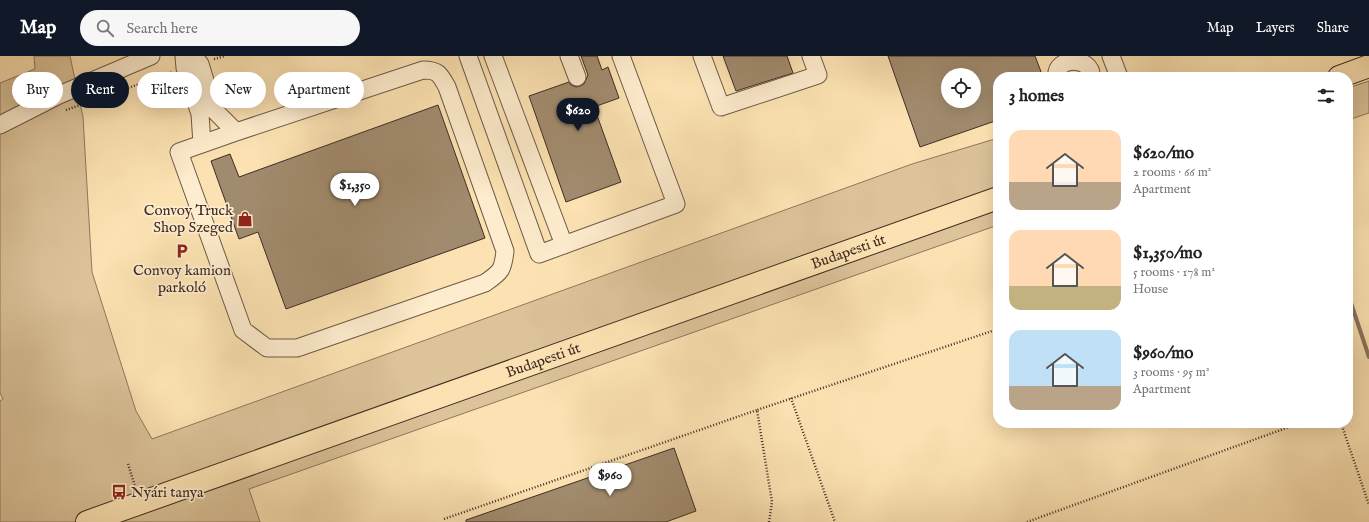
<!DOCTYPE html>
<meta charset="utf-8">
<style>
:root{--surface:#fff;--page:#f6f6f6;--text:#222;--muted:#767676;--accent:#111827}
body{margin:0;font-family:"IM FELL English",serif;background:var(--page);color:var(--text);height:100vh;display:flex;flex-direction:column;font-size:15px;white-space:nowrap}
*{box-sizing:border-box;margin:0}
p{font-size:13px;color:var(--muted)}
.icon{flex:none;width:22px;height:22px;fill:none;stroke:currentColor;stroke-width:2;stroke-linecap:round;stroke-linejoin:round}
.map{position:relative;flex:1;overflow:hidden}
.details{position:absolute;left:993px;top:16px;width:360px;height:356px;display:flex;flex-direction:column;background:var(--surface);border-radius:16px;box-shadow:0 4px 16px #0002}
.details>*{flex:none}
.guide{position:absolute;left:12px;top:16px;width:380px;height:36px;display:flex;gap:8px}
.controls{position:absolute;left:941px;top:12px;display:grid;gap:8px}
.controls a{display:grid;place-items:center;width:40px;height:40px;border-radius:50%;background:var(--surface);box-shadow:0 4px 16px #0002;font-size:20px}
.price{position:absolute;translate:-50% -34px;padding:0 9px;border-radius:14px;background:#fff;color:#222;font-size:13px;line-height:26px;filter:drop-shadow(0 1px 2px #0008)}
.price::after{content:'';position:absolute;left:50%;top:24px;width:12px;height:9px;margin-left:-6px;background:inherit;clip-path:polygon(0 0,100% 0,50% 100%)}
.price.selected{background:var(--accent);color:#fff}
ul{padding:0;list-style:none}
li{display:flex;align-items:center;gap:12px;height:100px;padding:0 16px}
li span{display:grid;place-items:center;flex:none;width:112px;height:80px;border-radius:12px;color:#555}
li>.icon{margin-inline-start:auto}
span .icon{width:48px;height:48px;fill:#fffc;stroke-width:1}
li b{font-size:17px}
h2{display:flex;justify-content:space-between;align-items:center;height:48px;padding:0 16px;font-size:17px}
.chip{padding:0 14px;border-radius:18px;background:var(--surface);box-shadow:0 4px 16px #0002;font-size:14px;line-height:36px}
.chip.selected{background:var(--accent);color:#fff}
header{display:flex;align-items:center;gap:24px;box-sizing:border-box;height:56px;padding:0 20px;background:var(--accent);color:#fff}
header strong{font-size:19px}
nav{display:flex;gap:22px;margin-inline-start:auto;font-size:14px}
.search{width:280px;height:36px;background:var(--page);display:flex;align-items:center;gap:10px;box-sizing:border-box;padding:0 14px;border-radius:22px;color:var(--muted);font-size:15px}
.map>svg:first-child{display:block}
.green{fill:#dcc39a;stroke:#8e785f}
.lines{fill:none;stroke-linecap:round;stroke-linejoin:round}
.stream{stroke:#8a745c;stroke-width:4}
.building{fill:#a18b6e;stroke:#3f2c24;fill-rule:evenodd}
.minor-casing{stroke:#6e5a48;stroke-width:19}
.major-casing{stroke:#3f2c24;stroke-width:24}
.path{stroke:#3f2c24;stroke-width:2.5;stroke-dasharray:1 2;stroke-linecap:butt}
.minor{stroke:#fdeccd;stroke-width:17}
.major{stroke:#fce2b2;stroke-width:22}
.labels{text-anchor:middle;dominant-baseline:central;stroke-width:3.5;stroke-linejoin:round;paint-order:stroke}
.poi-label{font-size:15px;fill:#3f2c24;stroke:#fdeccd;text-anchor:end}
.street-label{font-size:15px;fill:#3f2c24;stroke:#fdeccd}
</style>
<header>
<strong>Map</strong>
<div class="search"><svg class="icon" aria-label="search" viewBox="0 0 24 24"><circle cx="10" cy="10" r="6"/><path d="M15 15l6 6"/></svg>Search here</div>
<nav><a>Map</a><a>Layers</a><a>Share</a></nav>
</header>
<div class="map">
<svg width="1369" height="466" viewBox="0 0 1369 466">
<rect width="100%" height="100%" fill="#fce2b2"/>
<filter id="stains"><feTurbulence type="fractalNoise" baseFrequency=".005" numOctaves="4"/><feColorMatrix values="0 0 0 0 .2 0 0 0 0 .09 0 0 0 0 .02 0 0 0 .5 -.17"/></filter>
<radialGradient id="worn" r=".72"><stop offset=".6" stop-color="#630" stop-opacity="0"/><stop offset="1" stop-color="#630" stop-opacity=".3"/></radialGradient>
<path class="green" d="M34,0h36l13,61 9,155 44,139 16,28 760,-275 86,-26v87l-749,264 11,33h-260v-121l3,-2 -3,-6v-310l35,-14z
M1369,25v32l-21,7v-32z"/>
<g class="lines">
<path class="stream" d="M1348,238l21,63"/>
</g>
<path class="building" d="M581,0h16l5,14 6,-3 11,31 -25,9 27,75 -55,20 -37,-106 40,-14 2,3 5,2 4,-1 4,-2 4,-9z
M723,0h64l6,17 -57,18z
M888,0h147l8,21h-45v43l-78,27zM948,19h26v26h-26z
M438,49l47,133 -199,71 -28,-77 -19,7 -28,-78 19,-7 9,23z
M674,392l22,63 -30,11h-200v-2z"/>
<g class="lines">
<g class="minor-casing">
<path id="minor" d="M184,0l1,12 15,46 2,30
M193,0l7,8 14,46 22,22
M468,0l71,198 137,-50 -55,-148
M493,0l71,189
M569,0l8,21
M702,0l19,51 97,-32 -7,-19
M1111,0l8,21
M423,14c15,0 17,4 24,17l58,164c-2,19 -4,21 -20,32l-188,65h-30l-24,-18 -64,-178 57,-20z
M1057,21c-3,-21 36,-21 34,0
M0,69l59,-30 92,-39"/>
</g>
<g class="major-casing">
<g id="major">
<path d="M1339,21l30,-11"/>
<path id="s1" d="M87,466l911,-324"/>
</g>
</g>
<path class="path" d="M214,3l11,-3
M66,54l107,-38
M791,342l44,124
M1341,367l28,82
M128,408l7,22
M444,463l313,-109
M769,466l3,-20 -15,-92 241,-81
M1027,466l273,-99"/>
<use href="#minor" class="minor"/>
<use href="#major" class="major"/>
</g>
<defs>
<g id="shop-bare" transform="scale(1.2)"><path d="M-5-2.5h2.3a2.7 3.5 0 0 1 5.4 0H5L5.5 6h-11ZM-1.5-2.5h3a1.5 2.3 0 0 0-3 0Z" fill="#8f2418" stroke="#fdeccd" stroke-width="2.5" paint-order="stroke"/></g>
<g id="parking-bare" transform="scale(1.2)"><path d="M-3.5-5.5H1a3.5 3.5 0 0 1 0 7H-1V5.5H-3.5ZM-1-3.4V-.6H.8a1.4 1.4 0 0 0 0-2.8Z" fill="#8f2418" stroke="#fdeccd" stroke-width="2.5" paint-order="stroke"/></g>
<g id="bus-bare" transform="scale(1.2)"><path d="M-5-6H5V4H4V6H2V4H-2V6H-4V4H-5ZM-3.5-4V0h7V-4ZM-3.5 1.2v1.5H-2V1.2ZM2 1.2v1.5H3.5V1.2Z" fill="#8f2418" stroke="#fdeccd" stroke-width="2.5" paint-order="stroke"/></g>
</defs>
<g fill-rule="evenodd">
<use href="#shop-bare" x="245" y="163"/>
<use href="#parking-bare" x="182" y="195"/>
<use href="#bus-bare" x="119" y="436"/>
</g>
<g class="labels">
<g class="poi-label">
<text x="233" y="154">Convoy Truck<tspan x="233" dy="17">Shop Szeged</tspan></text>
<text x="182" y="214" text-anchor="middle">Convoy kamion<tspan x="182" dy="17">parkoló</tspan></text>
<text x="131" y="436" text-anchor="start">Nyári tanya</text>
</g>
<g class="street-label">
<text stroke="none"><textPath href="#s1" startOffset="808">Budapesti út</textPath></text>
<text stroke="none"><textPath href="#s1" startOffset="484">Budapesti út</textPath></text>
</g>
</g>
<rect width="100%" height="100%" filter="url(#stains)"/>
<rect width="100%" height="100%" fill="url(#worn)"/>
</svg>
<div class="controls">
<a><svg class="icon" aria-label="locate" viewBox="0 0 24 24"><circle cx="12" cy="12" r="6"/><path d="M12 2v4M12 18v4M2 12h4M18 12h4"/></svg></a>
</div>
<b class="price selected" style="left:578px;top:76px">$620</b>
<b class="price" style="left:355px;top:151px">$1,350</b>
<b class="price" style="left:610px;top:441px">$960</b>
<div class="guide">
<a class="chip">Buy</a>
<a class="chip selected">Rent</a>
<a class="chip">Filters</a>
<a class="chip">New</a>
<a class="chip">Apartment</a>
</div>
<section class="details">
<h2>3 homes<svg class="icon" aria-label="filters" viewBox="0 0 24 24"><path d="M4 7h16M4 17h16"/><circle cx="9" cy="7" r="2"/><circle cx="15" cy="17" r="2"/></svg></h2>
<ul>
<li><span style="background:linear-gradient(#ffd9b3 65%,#b9a48a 0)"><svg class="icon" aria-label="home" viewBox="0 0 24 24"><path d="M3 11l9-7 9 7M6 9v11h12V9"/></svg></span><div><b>$620/mo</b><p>2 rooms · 66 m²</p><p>Apartment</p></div></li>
<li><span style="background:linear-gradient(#ffd9b3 70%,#c2b280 0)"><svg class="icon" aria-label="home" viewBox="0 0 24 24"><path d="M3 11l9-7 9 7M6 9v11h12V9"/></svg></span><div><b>$1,350/mo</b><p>5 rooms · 178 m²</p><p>House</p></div></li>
<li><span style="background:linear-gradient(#bfe0f5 70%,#b9a48a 0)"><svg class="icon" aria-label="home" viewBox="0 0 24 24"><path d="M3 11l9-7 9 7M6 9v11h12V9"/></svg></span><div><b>$960/mo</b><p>3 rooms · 95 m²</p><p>Apartment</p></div></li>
</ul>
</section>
</div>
